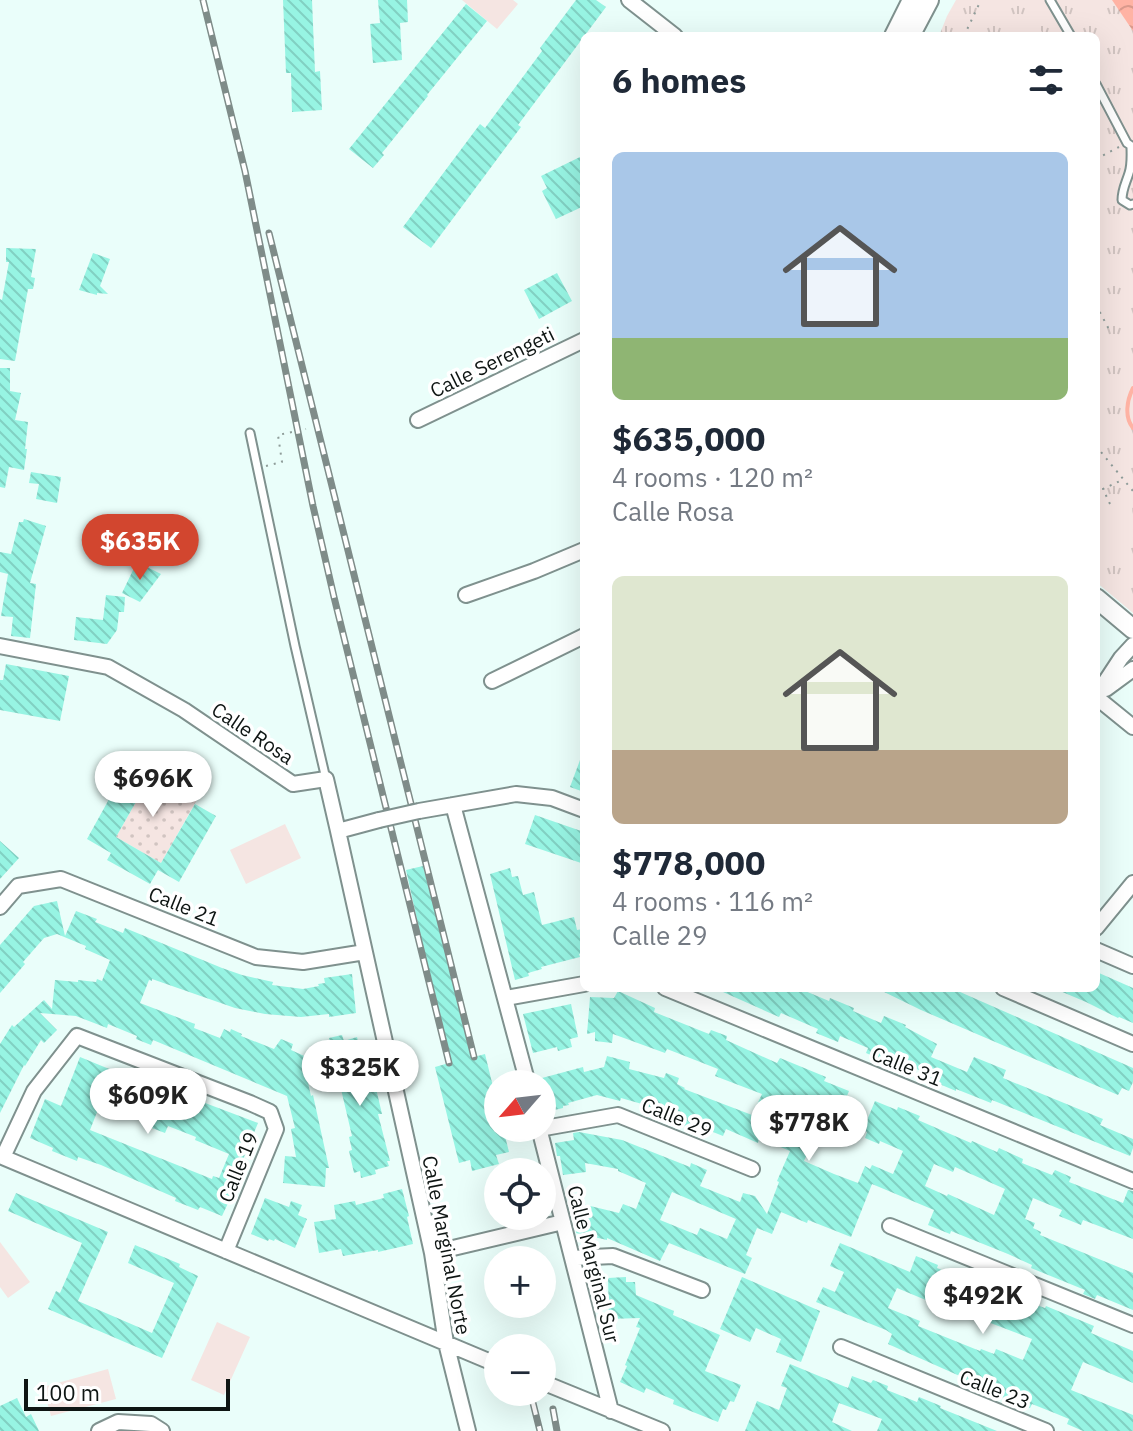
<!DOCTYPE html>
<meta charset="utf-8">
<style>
:root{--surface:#fff;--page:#f2f2f3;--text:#1f2937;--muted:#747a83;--accent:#d2462f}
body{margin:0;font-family:"IBM Plex Sans",sans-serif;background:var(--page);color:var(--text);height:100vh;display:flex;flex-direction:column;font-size:30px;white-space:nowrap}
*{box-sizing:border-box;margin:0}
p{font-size:26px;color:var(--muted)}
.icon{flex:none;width:44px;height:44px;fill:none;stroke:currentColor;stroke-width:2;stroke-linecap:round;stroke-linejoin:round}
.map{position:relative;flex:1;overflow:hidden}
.drawer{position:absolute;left:580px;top:32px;width:520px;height:960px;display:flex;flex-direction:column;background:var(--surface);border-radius:12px;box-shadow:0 8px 32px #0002}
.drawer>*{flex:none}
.needle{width:52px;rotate:242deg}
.fabs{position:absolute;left:484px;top:1070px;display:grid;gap:16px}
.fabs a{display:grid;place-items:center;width:72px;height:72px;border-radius:50%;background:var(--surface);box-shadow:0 8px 32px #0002;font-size:40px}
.scale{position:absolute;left:24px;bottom:20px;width:206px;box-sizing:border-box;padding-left:8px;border:4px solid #0e1513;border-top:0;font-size:22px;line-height:28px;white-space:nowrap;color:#0e1513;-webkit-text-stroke:6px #fff;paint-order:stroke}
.price{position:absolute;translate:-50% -68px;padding:0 18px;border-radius:28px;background:#fff;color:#222;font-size:26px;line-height:52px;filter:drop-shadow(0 2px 4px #0008)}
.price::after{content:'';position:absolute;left:50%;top:48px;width:24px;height:18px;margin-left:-12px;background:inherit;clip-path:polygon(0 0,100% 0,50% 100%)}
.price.current{background:var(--accent);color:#fff}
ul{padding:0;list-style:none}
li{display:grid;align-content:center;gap:16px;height:424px;padding:0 32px}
li span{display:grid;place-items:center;height:248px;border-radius:12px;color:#555}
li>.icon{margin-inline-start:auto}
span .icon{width:144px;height:144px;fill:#fffc;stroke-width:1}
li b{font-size:34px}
h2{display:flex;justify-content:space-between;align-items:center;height:96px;padding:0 32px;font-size:34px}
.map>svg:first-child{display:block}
.grass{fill:url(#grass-dots)}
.park{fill:url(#park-tufts)}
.pitch{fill:#f5e5e2}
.water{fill:url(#water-waves)}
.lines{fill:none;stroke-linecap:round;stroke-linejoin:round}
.stream{stroke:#ffb3a4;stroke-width:4}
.building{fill:url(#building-back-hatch);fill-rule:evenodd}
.lane-casing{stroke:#7f918e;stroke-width:11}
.street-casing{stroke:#7f918e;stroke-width:18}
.secondary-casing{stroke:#7f918e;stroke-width:22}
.path{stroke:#8f9d9a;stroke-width:2;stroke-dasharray:2 6;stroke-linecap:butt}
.lane{stroke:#fff;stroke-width:7}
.street{stroke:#fff;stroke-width:14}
.secondary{stroke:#fff;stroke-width:18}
.rail-casing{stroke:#7f8c89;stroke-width:7}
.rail{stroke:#fff;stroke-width:4;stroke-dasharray:12;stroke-linecap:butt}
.street-bridge-casing{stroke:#7f918e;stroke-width:18;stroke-linecap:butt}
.street-bridge{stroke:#fff;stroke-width:14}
.labels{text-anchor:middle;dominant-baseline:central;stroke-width:7;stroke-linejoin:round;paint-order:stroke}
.street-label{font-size:20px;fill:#0e1513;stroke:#fff}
</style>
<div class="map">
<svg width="1133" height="1431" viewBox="0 0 1133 1431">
<defs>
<pattern id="grass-dots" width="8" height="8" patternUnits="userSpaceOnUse" patternTransform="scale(2)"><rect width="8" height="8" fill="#f5e5e2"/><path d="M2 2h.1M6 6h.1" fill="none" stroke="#d1c4c1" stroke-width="1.8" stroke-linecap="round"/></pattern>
<pattern id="park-tufts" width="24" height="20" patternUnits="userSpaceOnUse" patternTransform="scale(2)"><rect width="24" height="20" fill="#f5e5e2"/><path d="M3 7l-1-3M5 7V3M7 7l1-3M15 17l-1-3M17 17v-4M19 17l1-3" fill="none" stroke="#d1c4c1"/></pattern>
<pattern id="water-waves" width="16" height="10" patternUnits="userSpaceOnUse" patternTransform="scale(2)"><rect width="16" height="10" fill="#ffb3a4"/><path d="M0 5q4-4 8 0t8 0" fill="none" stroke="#d9998c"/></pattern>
<pattern id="building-back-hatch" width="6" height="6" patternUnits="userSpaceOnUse" patternTransform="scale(2)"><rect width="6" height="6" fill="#97f4e3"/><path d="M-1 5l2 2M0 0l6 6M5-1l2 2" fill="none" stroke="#81d0c2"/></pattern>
</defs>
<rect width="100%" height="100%" fill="#eafefa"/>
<path class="grass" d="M153,772l45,26 -37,65 -45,-26z"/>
<path class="park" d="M956,0h177v613l-37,-31v-546h-157l8,-20z"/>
<path class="pitch" d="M462,0h51l5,4 -21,25z
M1033,15l11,21h-52z
M1132,493l1,50 -37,19v-51z
M285,824l16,34 -55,26 -16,-34z
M0,1242l30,40 -22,16 -8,-11z
M217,1322l33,15 -26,58 -33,-15z
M108,1369l8,30 -65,17 -8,-29z"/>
<path class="water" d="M1112,0h21v31z"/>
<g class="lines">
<path class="stream" d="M1133,388c-6,12 -9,29 0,40"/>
</g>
<path class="building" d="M283,0h29l3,72 5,-1 2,39 -30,2 -1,-39h-5z
M378,0h29l1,22 -8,1 2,37 -29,3 -3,-39 10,-1z
M576,0h20l10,7 -88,118 3,2 -90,121 -28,-21 77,-103 5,4 57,-77 -2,-3z
M466,4l21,17 -60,74 1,1 -46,57 2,2 -11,13 -24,-19z
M580,157l4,9v40l-28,13 -14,-28 5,-3 -6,-12z
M6,248l30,1 -5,28 4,1 -2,11h-5l-13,72 -15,-2v-60l2,1 7,-38h-3z
M93,253l17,6 -10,27 8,8 -11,-1v2l-18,-5z
M557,273l15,28 -33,18 -15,-29z
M0,368h10v23l11,2 -6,27 13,2 -3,27h2l-3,21 -15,-3 -4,21 -5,-1z
M31,472l30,5 -4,26 -21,-4 3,-15 -10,-1z
M24,519l22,7 -16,57 6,1 -6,54 -19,-2 2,-19 -12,-1 7,-42 -8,-2v-20l11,2 8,-32h4z
M136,564l6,3 1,-2 18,9 -21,28 -18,-9z
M106,595l19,2 -1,15h-5l-2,18 -10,14 -33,-4 2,-23 27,3z
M6,664l63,12 -9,45 -60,-11v-30h3z
M164,751l47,26 -12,22 -46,-27 -37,65 45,26 34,-59 21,12 -37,66 -21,-12 -8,14 -43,-24 4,-7 -24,-14 47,-85 21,12z
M583,752l1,1v39l-14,-5z
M535,815l49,17v32l-59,-20z
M0,841l19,17 -19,21z
M423,866l51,191 11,-3 13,53v21h5l6,24 -13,3 3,9 -27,7 -2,-11 -11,3 -24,-96 14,-4 -43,-193z
M510,868l2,9 6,-1 5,19 11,-3 8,33 32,-8 3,13 6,-1 -1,24 -3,1 1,3 -39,10 1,2 -14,4 1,3 -14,4 -25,-106z
M57,901l8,35 11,-25 21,8 -2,3 28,11 2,-5 97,40 20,7 31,7 -1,3 31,4 16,-3 -1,-2 7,-1 -1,-5 28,-4 4,39 -27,4v-3l-28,3 -36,-3 -30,-6 -83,-29v2l-3,-1 -9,23 55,21 -1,4 26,10 4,-9 6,3 1,-3 11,5 -1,2 33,13 7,-10 12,5 -2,6 22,10 3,12 -10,2 5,22 2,-1 16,73h-3l-1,19 -42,-4 2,-27 11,1 -5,-28 4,-1 -8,-32 -134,-56 -2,5 -15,-6 1,-3 -29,-12 -1,4 -31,-12 -36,-3 17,17 -13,13 -3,-3 -16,26 -1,-1 -24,48v-69l12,-19 2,2 30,-27 8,9 3,-29 23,2v-2l18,2 1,-3 5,2 8,-21 -25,-11 1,-3 -29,-12 -13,4 -21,24 2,2 -25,29v-48l34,-39z
M1099,973l34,15v35l-14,-6 -1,1 -32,-16 -33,-14h43v-9z
M714,988h84l31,13 1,-3 24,10 -1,3 28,12 3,-7 22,9 -1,2 32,17 -6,13 36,15 7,-15 32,13 -3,8 100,41 -3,6 33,14v9l-3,8 -138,-56 -1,3 -35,-14v2l-31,-13 1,-5 -35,-15 -2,5 -23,-10 2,-5 -28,-12 -2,6 -22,-9 2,-4 -37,-16 -2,4z
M876,988h75l182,80v14l-4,9 -7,-3 -4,7 -197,-85z
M618,991l37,17 -1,4 55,22 2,-4 16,6 -1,4 33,15 18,8 3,-5 46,19 -2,4 25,10 -12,29 -46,-21 -9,22 4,1 -2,7 29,12 -9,20 30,13 24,9 7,-17 5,3 2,-4 21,9 10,-23 -23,-10 -1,3 -14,-6 2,-6 -4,-2 12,-29 22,9 1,-3 22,9 -2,4 53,23 1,-2 25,11 2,-4 24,11 -1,4 30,12 3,-5 16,7 -2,5 54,21 5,-13 5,1v48l-50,-19 -2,5 -22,-9 3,-6 -29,-12 -8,21 10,4 -2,5 8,4 -1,3 93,38v37l-36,-15 -2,4 -12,-5 2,-4 -54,-22 1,-3 -24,-11 -57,-23 -1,3 -22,-9 6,-15 -62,-26 -21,53 -43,-17 -1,3 -26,-11 -9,22 -15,-6 -11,27 6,3 -7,16 -76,-31 -9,18 -53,-23v2l-31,-7 6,-29 37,9 4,-9 13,5 10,-26 -28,-12v-2l-33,-6 1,9 -23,3 -3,-19h-3l-2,-13 19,-3 -1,-7 6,-1 43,8 68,27 1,-4 16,7 -7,16 40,16 3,-9 12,3 12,18 12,-32 -2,-1 13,-30 -31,-13 -1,5 -32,-14 -3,7 -25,-10 -2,5 -21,-9 1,-4 -34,-14 -21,-6 -1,3 -23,-6 -29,8 1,2 -6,1v2l-17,4 -4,-18v-16l41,-11 1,5 20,-5 3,-11 23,6 -1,7 35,9 2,-5 13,5 -2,6 8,4 -1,1 68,26 10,-21 -47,-18 3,-7 -51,-20 -2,4 -52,-19 -1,9 -17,-2v-9l-8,2 3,-37 24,1zM934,1164l19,8 2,-5 50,22 -11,26 -46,-21 -1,2 -22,-10zM672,1192l64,27 -9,20 -27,-11 -3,7 -37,-15z
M571,1004l7,33 -8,2 2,8 -14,4 -1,-4 -24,6 -10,-39z
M342,1035l2,6 13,-4 8,32 6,-2 11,47h-4l12,47h-3l2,5 -14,4 1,4 -15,4 -1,-7 -6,2 -5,-22 3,-1 -3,-13 3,-1 -23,-98z
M80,1057l68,28 -1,3 34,14 3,-7 74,28 -23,56 -5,-1 8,4 -16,34 -22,-9 -2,3 -23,-9 1,-3 -75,-33 -23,-8 -1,4 -25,-10 1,-3 -23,-10 15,-39 16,7zM101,1102l52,21 -1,5 13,5 3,-7 28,11 -1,3 34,14 -10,24 -6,-2 -1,3 -122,-49z
M402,1189l7,27 -2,1 6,27 -35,8v-2l-35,6 -2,-7 -22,4 -5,-31 22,-3 -2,-14 21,-4 1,4 28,-7 -1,-4z
M16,1193l92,39 -30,69 74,32 22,-50 -46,-20 7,-18 45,19 -1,3 19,9 -36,82 -114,-49 8,-18 4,2 22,-50 -74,-32z
M265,1198l24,9 2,-6 11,4 -4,10 9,4 -12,29 -20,-9 -1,2 -5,-2 -1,2 -17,-7z
M840,1243l70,29 6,-16 22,9 -1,3 61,26 26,10 1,-3 20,7 1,-2 48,20 -3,7 42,18v32l-50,-21 -12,28 62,25v16h-50l-16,-7 2,-5 -12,-5 -25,-10 -2,4 -70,-27 2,-4 -74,-33 4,-10 -6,-4 -70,-28 7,-15 12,5 9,-20 -14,-6zM897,1288l43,18 1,-2 91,35 -9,21 -27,-11 -2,5 -13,-5 -1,2 -62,-25 2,-5 -32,-13z
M626,1277v5h9l1,13 38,16 -1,4 47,20 -15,36 36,14 -7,17 -4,-1 -4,9 -3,-1 -5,13 -45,-18 1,-4 -28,-12 -2,5 -24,-11 7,-16 -2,-1 15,-37 -4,-1 4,-9 -31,1 -1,-41z
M742,1277l78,34 -19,51 -25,-10 5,-13 -25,-11 -6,14 -30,-13z
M790,1364l58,24 4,-12 19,7 2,-3 15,6 -1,4 30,12 2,-5 22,9 -1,2 57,23h-120l5,-12 -43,-16 -7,19 20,9h-107l12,-30 22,9 8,-22 -6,-2z
M17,1398l9,19 5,-3 8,17h-39v-25z"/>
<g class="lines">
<g class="lane-casing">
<path id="lane" d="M1050,0l21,36
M1096,84l31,59 6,4
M1131,146c0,9 1,18 -2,27 -3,10 -7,16 -7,27l8,5 3,-1
M250,433l45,213 31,133"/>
</g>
<g class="street-casing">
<path id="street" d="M629,0l46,36
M418,420l166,-80
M466,595l68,-24 50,-21
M0,646l108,21 76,43 109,74 33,-5 12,52 41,-11
M492,681l92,-45
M1106,689l27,-20
M1096,696l25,-38 12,-13
M1096,697l37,30
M453,805l75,279
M419,811l97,-17 36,4 32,12
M338,831l94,422 14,90 22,88
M0,907l18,-21 43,-7 195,78 47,5 62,-10
M1096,928l37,-45
M1096,950l37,16
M665,988l468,193
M1003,988l130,56
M506,998l78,-14
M539,1128l72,283
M539,1129l79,-14 134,54
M0,1156l498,209
M3,1157l31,-66 43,-55 173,67 20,9 6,17 -50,122
M890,1226l243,99
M432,1253l131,-31
M572,1258l41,-2 89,34
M841,1347l205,84
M542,1382l120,49
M99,1431l19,-9 33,2 11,7"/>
</g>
<g class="secondary-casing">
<path id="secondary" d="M894,36l18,-36
M910,36l19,-36
M1096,598l37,31"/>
</g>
<path class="path" d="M964,36l17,-36
M1096,159l23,-12
M1096,305l15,28
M1096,446l37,45
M266,466l16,-4 -4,-27 28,-6
M1110,504l-7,-15 19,-9"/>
<use href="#lane" class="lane"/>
<use href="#street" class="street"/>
<use href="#secondary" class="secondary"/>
<g class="rail-casing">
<path id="rail" d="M203,0l42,171 68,335 21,91 115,466
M269,233l205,824
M533,1403l7,28
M553,1409l4,22"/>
</g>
<use href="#rail" class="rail"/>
<g class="street-bridge-casing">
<path id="street-bridge" d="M379,820l40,-9"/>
</g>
<use href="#street-bridge" class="street-bridge"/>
</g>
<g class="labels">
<g class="street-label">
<text transform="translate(492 362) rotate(-26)">Calle Serengeti</text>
<text transform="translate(253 733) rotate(34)">Calle Rosa</text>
<text transform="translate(184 906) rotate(22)">Calle 21</text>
<text transform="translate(907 1066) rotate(22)">Calle 31</text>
<text transform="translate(677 1117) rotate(22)">Calle 29</text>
<text transform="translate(238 1167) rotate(-68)">Calle 19</text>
<text transform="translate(447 1245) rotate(79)">Calle Marginal Norte</text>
<text transform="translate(594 1264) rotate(76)">Calle Marginal Sur</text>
<text transform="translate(995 1389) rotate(22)">Calle 23</text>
</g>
</g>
</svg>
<div class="fabs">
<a><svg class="needle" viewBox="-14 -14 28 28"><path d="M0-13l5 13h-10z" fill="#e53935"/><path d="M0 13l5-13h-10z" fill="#747a83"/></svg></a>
<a><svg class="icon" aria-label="locate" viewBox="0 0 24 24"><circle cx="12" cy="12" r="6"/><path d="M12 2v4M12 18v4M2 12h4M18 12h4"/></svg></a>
<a>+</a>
<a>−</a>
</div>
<div class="scale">100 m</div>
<b class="price current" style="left:140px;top:582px">$635K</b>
<b class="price" style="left:153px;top:819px">$696K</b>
<b class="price" style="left:360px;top:1108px">$325K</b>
<b class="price" style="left:148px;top:1136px">$609K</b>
<b class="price" style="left:809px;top:1163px">$778K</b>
<b class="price" style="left:983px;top:1336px">$492K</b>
<section class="drawer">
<h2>6 homes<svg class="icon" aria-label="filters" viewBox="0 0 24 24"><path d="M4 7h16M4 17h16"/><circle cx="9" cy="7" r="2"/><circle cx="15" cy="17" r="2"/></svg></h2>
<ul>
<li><span style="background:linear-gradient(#a9c7e8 75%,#8fb573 0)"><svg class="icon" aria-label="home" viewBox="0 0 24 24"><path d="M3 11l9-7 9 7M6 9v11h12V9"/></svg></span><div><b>$635,000</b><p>4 rooms · 120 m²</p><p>Calle Rosa</p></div></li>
<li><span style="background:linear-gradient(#dfe7d0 70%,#b9a48a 0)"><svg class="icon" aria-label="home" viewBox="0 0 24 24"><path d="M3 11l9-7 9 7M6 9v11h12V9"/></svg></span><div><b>$778,000</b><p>4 rooms · 116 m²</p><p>Calle 29</p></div></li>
</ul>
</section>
</div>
